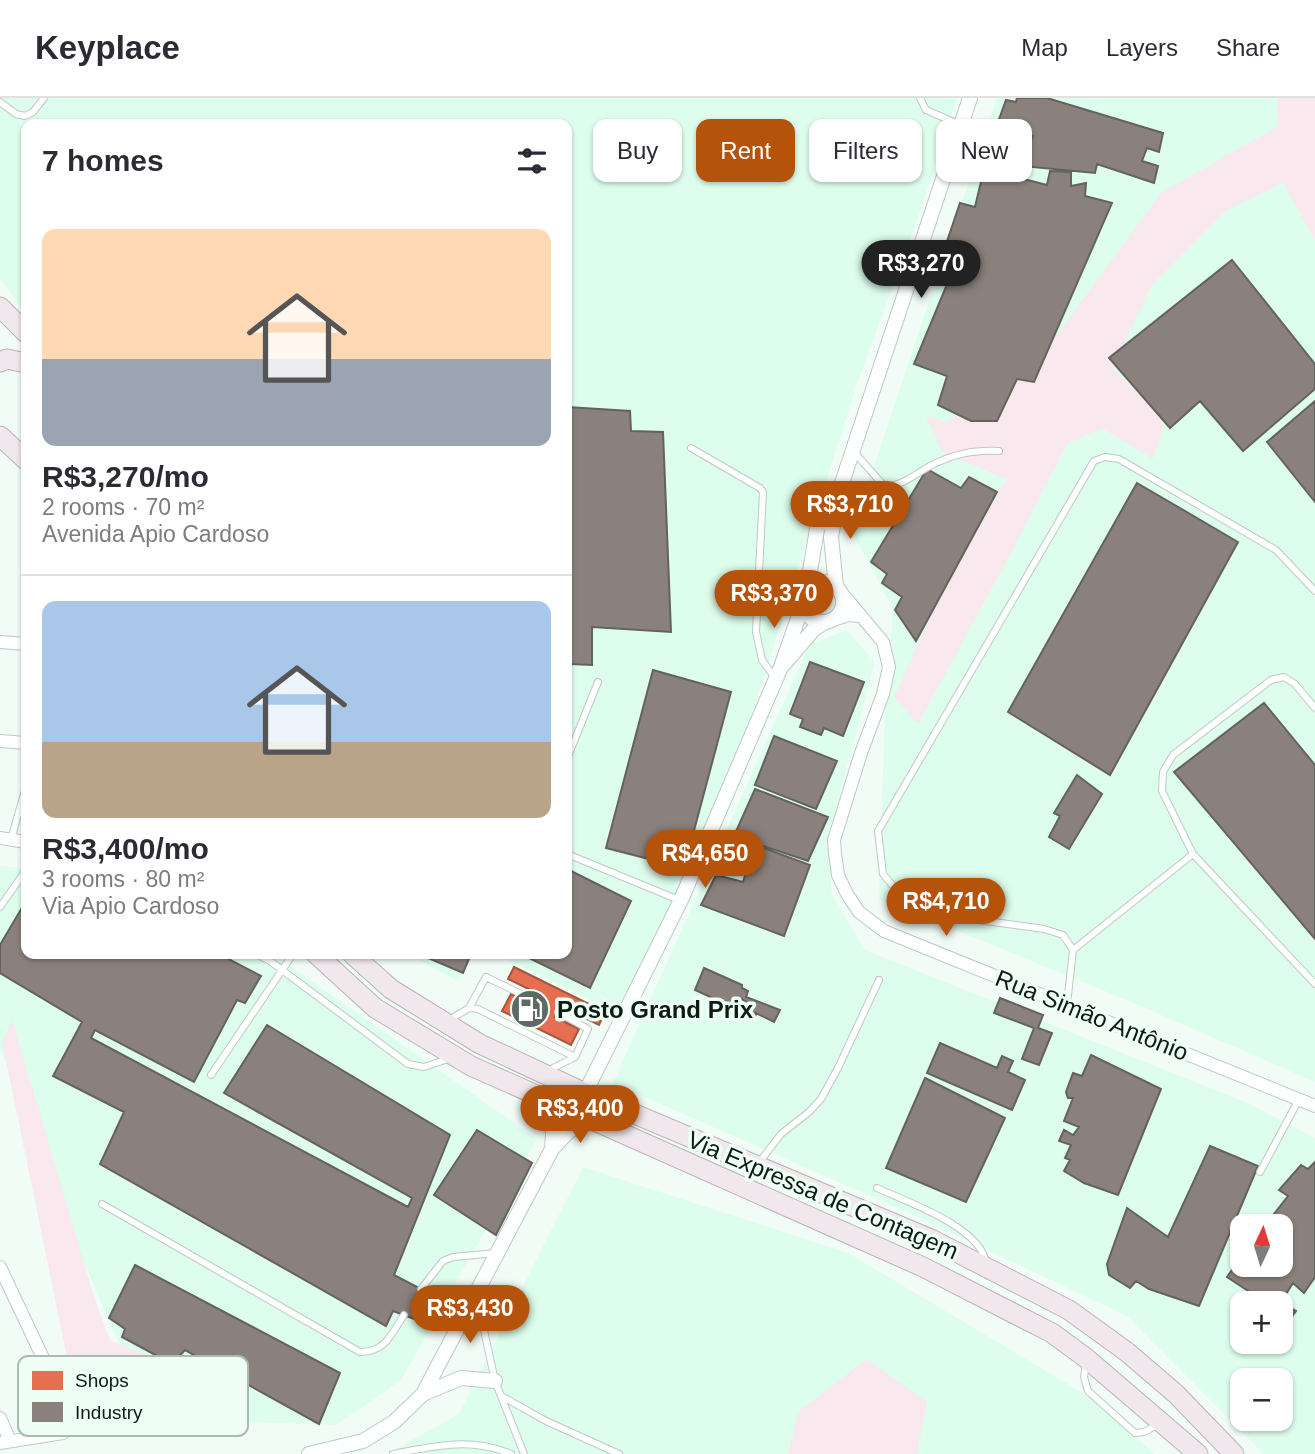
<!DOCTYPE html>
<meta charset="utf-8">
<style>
:root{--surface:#fff;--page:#f2f2f3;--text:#2b2b33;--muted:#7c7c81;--line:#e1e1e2;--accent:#b45309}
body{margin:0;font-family:Arial,sans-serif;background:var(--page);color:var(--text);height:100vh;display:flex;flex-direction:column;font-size:26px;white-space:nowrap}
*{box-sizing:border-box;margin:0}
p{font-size:23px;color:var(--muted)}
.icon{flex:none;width:38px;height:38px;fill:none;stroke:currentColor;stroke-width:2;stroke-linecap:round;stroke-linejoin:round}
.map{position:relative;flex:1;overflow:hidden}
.details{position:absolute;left:21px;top:21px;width:551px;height:840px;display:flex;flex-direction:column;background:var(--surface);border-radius:14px;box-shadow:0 2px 5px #0004}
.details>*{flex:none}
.banner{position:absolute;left:593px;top:21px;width:616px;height:63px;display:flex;gap:14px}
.needle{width:46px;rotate:4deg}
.controls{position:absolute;left:1230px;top:1116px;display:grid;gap:14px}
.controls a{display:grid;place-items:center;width:63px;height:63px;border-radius:14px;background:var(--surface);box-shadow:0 2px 5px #0004;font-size:35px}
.price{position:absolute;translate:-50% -60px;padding:0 16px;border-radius:24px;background:var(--accent);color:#fff;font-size:23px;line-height:46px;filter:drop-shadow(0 2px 4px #0008)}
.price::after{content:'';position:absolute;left:50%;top:42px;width:21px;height:16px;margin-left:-10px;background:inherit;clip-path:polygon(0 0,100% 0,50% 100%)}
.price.active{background:#222;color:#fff}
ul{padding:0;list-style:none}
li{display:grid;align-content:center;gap:14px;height:371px;padding:0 21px}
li+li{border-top:2px solid var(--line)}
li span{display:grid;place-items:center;height:217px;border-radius:14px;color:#555}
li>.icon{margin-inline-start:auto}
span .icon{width:126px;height:126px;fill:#fffc;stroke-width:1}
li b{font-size:30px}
h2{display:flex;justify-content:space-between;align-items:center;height:84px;padding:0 21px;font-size:30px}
.tag{padding:0 24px;border-radius:14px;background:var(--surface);box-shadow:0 2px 5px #0004;font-size:24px;line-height:63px}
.tag.active{background:var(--accent);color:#fff}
header{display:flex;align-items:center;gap:42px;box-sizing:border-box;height:98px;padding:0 35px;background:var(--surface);border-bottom:2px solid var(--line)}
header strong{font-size:33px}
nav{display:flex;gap:38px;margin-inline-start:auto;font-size:24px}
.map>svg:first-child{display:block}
.built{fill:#ddfded;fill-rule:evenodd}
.green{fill:#f9e8ed}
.shops{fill:#e76f51;stroke:#a5563f;stroke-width:2}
.industry{fill:#8a817c;stroke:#64625d;stroke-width:2}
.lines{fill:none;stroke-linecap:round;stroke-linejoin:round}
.service-casing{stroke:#bec9c4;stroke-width:8}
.minor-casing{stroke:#bec9c4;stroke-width:14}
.tertiary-casing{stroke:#bec9c4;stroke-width:16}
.trunk-casing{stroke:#bab3b6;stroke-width:21}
.service{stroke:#fdfffe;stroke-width:6}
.minor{stroke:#fdfffe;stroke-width:12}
.tertiary{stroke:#fdfffe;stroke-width:14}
.trunk{stroke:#f0e8ec;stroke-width:19}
.labels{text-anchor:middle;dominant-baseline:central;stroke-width:7;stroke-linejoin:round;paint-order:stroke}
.poi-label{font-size:24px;font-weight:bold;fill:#0c1b14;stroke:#effff6;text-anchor:start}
.street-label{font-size:24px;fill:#0c1b14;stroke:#effff6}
.key{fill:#effff6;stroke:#abbbb2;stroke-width:2}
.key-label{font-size:19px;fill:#0c1b14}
</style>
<header>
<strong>Keyplace</strong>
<nav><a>Map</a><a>Layers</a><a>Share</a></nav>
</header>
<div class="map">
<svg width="1315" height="1356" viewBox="0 0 1315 1356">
<rect width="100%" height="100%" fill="#f2fcf7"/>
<path class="built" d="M0,0h957l-34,105 -66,181 -110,346 -65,151 -67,131 -120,-58h72v-830h-541v190l-26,-36z
M997,0h318v984l-188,-82 -248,-101 5,-162 9,-128 -41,-77z
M847,532l28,32 -44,165v66l34,57 383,153 67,35v316h-51l-137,-138 -220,-104 -294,-129 197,-439zM1242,1129h39v38h-39zM1242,1206h39v38h-39zM1242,1283h39v38h-39z
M0,768l26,2v86h247l264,185 -136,241 -65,45 -91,-3 -116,-55 -83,-192 -46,-128z
M406,856h68l-16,27z
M583,1069l265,86 255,152 51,49h-767l72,-40z"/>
<path class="green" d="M1277,0h38v142l-32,-57 -57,27 -74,75 -40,83 54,50 -13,41 -51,-31 -35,16 -62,120 -87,160 -24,-27 38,-83 74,-135 -64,-27 -16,-36 20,6 80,-45 135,-184 117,-67z
M12,922l84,283 14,37 86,35 -9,11 -90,-4 -28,-15 -67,-326z
M867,1261l60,43 -10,52h-129l11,-43z"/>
<path class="shops" d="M514,869l91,45 -6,13 -38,-19 -6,11 24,12 -8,16 -69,-34 9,-17 27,13 5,-11 -35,-17z"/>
<path class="industry" d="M1017,0h30l116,35 -4,19 -12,-4 -5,13 16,5 -4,17 -57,-19 -2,9 -74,-7 12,-30 -9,-5 -12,30 -20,-10 12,-25 -6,-4 8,-22 10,2z
M984,71l63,16 3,-14 21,1v14l15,-3 -1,13 27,7 -78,179 -17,-3 -20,42h-26l-33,-16 9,-29 -33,-12 41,-99 -14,-6 19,-56 15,4z
M1232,162l83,104v25l-72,62 -43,-50 -30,27 -61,-70z
M1315,303v101l-48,-60z
M567,309l63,4 1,20 32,1 8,200 -79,-5v38l-21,-1 -1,-15h-3z
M927,371l34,19 8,-11 28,15 -81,149 -21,-31 7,-13 -20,-14 5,-9 -16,-12z
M1137,385l101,59 -128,233 -102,-63z
M810,564l54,20 -21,54 -19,-8 -3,7 -21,-8 3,-8 -13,-5z
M653,572l78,22 -47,176 -78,-20z
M1264,605l51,62v174l-141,-167z
M774,638l63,25 -21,48 -61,-24z
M1077,677l25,19 -33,55 -20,-12 11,-21 -6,-3z
M755,691l73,28 -20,44 -74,-25z
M761,749l49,18 -26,71 -83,-31 15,-30 27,7 9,-30 6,3z
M567,771l64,32 -41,87 -69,-34h46z
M26,803v53h193l42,22 -16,27 -8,-3 -43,82 -99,-52 -4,8 317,169 4,-9 -188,-105 43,-68 183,110 -56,140 46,24 -7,27 -40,-15 -7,15 -286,-162 24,-52 -71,-36 29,-54 -82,-49v-28z
M419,856h52l-8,19z
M704,870l38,17v3l6,3 -2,6 34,13 -6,12 -18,-9 -1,4 -12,-6 3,-9 -7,-5 -5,11 -39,-18z
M1000,900l43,17 -5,13 14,5 -13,32 -17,-6 12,-31 -40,-15z
M940,945l57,25 5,-12 11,5 -5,11 17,8 -13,30 -85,-37z
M1091,957l70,34 -43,106 -34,-12 -20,-12 6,-11 -5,-2 6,-13 -12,-4 5,-11 9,5 6,-8 -15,-6 9,-23h-5l-2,-6 7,-19 9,3z
M925,980l80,40 -39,84 -80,-34z
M477,1032l55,33 -36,72 -62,-40z
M1210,1048l48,20 -59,140 -50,-17 -13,-8 -6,7 -21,-13 -2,-11 20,-56 41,29z
M1315,1064v115l-11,16 -11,-10 -12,19 15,9 -15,20v-27h-13l-41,-27 15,-21v9h39v-38h-17l24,-31 -9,-6 22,-25 7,4z
M135,1167l205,108 -21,51 -134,-74 -13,14 -50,-27 3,-8 -16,-11z"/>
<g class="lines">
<g class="service-casing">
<path id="service" d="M920,0l6,12 35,15
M0,4l16,12 9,2 8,-4 11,-14
M691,350l69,40 3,4 -7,140 6,28 13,18
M854,354l31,35c18,-2 29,-12 45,-21 23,-12 43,-16 69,-15
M567,661l31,-77
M11,741l15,-52
M567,756l112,46
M1193,756l-31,-63 1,-19 10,-17 98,-75 13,-3 11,7 20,24
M0,809l26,-37
M1073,852l120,-96 122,130
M256,856l14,7 138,103 16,3 27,-9
M1067,906l6,-54 -10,-15 -19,-6 -130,-18 -31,-37 -5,-43 216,-370 11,-4 14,2 157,91 39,41
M469,910l17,-31 54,26
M558,914l30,17 -13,28
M449,922l20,-12 9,1 97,48 -28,14
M211,977l82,-121
M758,1066l23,-30 28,-22 12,-13 17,-31 41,-88
M1260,1074l39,-73
M877,1090c30,14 104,39 109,75
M102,1106l258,148c26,0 31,-18 44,-37
M421,1191l22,-28 10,-4 44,-4
M477,1200l18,83 29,73
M1086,1266l-2,13 4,14 47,42 9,-1 13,-7
M503,1299l43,24 73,33
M393,1356c41,-8 78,-17 118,0"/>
</g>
<g class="minor-casing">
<path id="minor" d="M841,494l42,50 6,25 -6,27 -22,59 -27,87 1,13 3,22 9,19 12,18 25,19 431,175
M833,522l15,-5 11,1
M0,544l26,2
M0,643l26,2
M0,740l26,4
M0,1169l60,127 3,39 -63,10
M0,1320l10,23"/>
</g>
<g class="tertiary-casing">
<path id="tertiary" d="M803 504a20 20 0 1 1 40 0a20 20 0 1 1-40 0Z
M836,488l-5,-49 8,-45 131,-394
M807,491l10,-60 18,-30
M784,566l30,-35 11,-7
M585,995l96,-193 100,-233 22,-63
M552,1051l3,-46
M423,1296l38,-16 34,3
M309,1356l54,-13 31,-19 29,-28 129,-245 16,-17 20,-14"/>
</g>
<g class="trunk-casing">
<path id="trunk" d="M0,209l26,26
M0,264l7,-3 19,4
M0,338l26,24
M316,856l59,54 96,58 452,201 129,66 34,25 112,96
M352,856l39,35 89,55 105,49 348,147 136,70 58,42 49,42 58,60"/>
</g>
<use href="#service" class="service"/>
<use href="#minor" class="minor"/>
<use href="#tertiary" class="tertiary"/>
<use href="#trunk" class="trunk"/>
</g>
<defs>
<g id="fuel-disc" transform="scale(2.0125)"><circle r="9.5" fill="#5c6a63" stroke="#effff6"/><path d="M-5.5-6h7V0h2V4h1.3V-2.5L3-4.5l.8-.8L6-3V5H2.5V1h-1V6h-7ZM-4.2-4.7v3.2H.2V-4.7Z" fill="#fff"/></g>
</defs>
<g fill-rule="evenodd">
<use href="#fuel-disc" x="530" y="911"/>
</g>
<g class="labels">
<g class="poi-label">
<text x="557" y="911">Posto Grand Prix</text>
</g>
<g class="street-label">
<text transform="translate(1092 917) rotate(22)">Rua Simão Antônio</text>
<text transform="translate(823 1097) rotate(23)">Via Expressa de Contagem</text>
</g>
</g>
<rect x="18" y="1258" width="230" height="80" rx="10" class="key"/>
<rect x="32" y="1273" width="31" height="19" fill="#e76f51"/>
<rect x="32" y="1304" width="31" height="20" fill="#8a817c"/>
<g class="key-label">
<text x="75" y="1289">Shops</text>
<text x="75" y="1321">Industry</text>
</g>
</svg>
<div class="controls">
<a><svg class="needle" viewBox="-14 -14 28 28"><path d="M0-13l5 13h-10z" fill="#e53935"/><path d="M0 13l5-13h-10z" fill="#7c7c81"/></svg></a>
<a>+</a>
<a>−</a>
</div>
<b class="price active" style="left:921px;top:202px">R$3,270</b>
<b class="price" style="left:850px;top:443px">R$3,710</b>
<b class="price" style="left:774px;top:532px">R$3,370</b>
<b class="price" style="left:705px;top:792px">R$4,650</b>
<b class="price" style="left:946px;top:840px">R$4,710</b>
<b class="price" style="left:580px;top:1047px">R$3,400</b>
<b class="price" style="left:470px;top:1247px">R$3,430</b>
<div class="banner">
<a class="tag">Buy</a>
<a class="tag active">Rent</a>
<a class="tag">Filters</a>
<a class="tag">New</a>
</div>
<section class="details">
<h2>7 homes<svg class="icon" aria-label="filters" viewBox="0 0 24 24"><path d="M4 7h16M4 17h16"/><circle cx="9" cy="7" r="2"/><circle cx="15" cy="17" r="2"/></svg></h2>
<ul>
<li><span style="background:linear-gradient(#ffd9b3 60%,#9aa5b1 0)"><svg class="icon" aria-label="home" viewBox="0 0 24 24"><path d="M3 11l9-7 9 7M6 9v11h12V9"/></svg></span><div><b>R$3,270/mo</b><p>2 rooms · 70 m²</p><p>Avenida Apio Cardoso</p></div></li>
<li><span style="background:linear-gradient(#a9c7e8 65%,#b9a48a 0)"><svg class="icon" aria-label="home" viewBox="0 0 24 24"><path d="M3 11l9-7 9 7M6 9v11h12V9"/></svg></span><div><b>R$3,400/mo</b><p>3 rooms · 80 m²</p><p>Via Apio Cardoso</p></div></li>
</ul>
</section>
</div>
